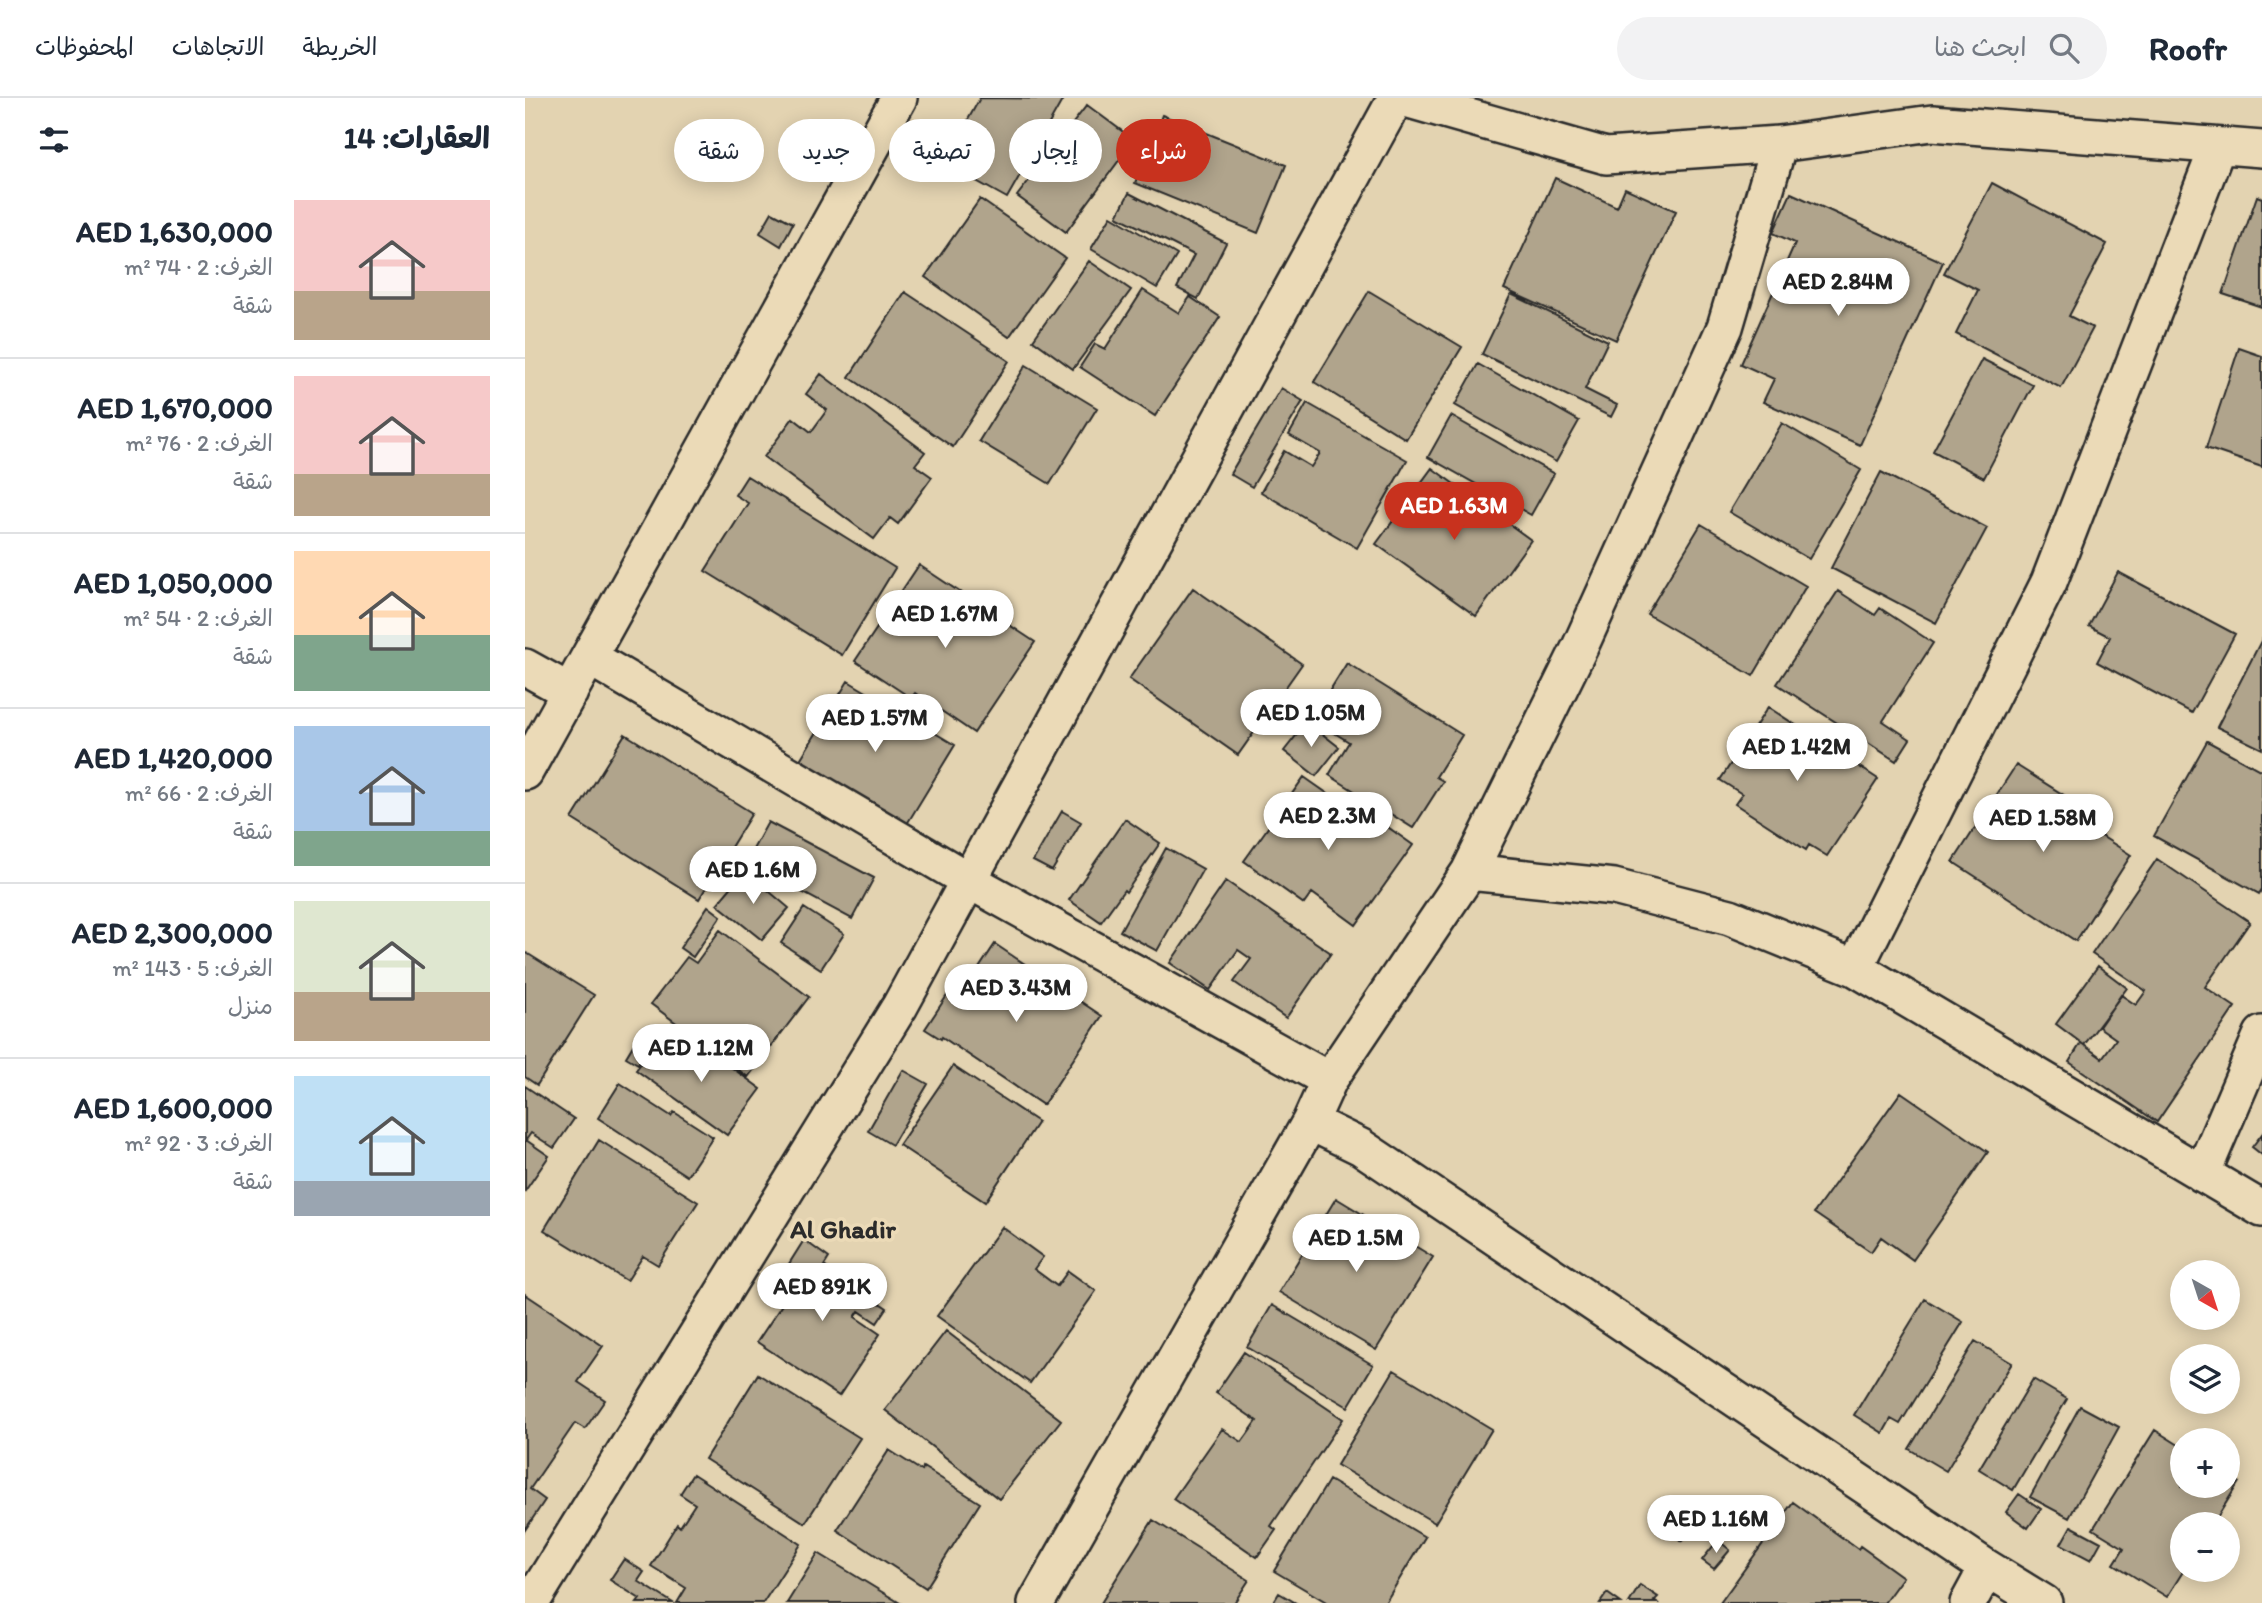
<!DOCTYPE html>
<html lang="ar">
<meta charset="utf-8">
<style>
:root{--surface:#fff;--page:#f2f2f3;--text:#1f2937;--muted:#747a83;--line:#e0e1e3;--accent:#c8321e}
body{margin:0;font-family:Itim,"Playpen Sans Arabic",sans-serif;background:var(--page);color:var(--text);direction:rtl;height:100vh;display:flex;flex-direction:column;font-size:26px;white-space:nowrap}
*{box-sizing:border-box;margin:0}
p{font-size:23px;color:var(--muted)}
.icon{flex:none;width:38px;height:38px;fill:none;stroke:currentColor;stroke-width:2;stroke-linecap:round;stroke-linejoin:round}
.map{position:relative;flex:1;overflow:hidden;direction:ltr}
.panel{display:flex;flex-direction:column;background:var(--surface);width:525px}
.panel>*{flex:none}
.top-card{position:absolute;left:21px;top:21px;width:665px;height:63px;direction:rtl;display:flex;gap:14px}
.needle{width:46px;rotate:141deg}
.tools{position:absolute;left:1645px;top:1162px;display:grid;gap:14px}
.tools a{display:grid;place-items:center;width:70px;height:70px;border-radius:50%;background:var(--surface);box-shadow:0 4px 18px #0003;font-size:35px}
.price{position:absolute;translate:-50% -60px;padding:0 16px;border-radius:24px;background:#fff;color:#222;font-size:23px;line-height:46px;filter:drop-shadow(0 2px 4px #0008)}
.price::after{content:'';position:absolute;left:50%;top:42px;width:21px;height:16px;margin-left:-10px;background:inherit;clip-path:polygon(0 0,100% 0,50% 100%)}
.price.current{background:var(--accent);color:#fff}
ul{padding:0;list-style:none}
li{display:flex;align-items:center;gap:21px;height:175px;padding:0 35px}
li+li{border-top:2px solid var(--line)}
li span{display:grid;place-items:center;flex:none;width:196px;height:140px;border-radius:0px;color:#555}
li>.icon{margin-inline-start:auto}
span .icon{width:84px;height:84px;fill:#fffc;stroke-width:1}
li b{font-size:30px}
h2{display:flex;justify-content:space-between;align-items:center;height:84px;padding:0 35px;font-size:30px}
.chip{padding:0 24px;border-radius:32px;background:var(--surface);box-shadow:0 4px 18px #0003;font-size:24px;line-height:63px}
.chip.current{background:var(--accent);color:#fff}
header{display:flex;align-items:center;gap:42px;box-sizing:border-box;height:98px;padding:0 35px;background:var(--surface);border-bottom:2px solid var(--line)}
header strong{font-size:33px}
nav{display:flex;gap:38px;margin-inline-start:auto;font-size:24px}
.search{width:490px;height:63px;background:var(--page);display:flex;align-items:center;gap:18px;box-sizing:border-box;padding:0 24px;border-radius:38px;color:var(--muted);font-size:26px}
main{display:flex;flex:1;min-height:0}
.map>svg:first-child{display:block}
.building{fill:#b0a48c;stroke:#2b2b2b;stroke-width:2}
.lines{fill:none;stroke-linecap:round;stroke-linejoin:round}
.minor-casing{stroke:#2b2b2b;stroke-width:40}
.minor{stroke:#ebdab7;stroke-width:35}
.labels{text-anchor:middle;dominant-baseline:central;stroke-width:7;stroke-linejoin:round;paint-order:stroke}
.neighbourhood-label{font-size:26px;font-weight:bold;fill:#2b2b2b;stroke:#ebdab7}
</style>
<header>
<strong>Roofr</strong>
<div class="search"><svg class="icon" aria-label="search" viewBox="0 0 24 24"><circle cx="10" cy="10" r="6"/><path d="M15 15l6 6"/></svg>ابحث هنا</div>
<nav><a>الخريطة</a><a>الاتجاهات</a><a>المحفوظات</a></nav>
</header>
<main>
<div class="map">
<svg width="1737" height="1505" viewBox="0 0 1737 1505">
<rect width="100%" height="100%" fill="#e3d3b1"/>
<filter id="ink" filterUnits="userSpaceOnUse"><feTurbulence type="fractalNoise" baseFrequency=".0143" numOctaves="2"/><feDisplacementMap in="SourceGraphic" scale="14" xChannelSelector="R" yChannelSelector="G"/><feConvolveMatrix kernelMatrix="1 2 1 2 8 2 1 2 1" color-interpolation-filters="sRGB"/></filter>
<g filter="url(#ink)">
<path class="building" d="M455,0l83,1 -56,99 -63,-35z
M562,7l47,35 -68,92 -49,-36z
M637,17l124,50 -28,68 -123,-50z
M1030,80l62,29 8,-19 51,23 -60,129 -112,-51z
M1467,85l115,61 -38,72 24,12 -32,60 -105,-54 22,-44 -34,-17z
M604,95l97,50 -28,56 -21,-11 17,-33 -77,-39z
M1266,95l152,69 -83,183 -97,-43 11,-23 -33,-15 54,-121 -22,-10z
M1732,98l5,2v109l-39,-13z
M455,101l85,59 -56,79 -84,-60z
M247,114l21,11 -12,23 -21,-13z
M586,118l66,39 -20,33 -66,-39z
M564,163l42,29 -58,79 -40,-29z
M618,192l36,23 11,-16 30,20 -65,99 -75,-49 15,-23 10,5z
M844,193l93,56 -56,92 -92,-57z
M380,194l104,69 -56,86 -104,-70z
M986,196l97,47 -23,48 32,16 -6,12 -129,-63z
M1714,250l23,8v111l-56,-19z
M1457,261l51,26 -49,93 -51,-27z
M953,266l101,57 -23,41 -101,-57z
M501,267l71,43 -47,76 -71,-43z
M296,276l104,78 -10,13 17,12 -34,47 -8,-6 -16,21 -110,-82 29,-39 18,14 16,-22 -21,-16z
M756,290l22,13 -51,86 -22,-13z
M782,305l100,57 -50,88 -96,-56 23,-41 27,16 9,-14 -31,-18z
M926,318l103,58 -23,41 -103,-58z
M1257,325l79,47 -52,89 -80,-47z
M907,370l99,72 -55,76 -100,-72z
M1356,374l106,56 -51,95 -105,-55z
M222,378l148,92 -53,87 -137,-84 43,-68 -13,-8z
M1176,426l105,62 -53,90 -106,-62z
M394,467l116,77 -61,91 -59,-40 -4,5 -56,-37z
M1593,474l117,62 -43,79 -95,-51 13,-25 -21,-11z
M668,490l109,76 -64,91 -109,-76z
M1313,493l37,24 5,-7 53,35 -50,78 27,18 -14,22 -119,-77z
M1737,541v110l-45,-22z
M822,565l115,72 -26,42 7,4 -30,47 -84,-53 20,-33 -37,-23z
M323,583l107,64 -48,79 -58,-35 -5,9 -49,-30z
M1243,609l110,72 -51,77 -18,-11 -3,5 -71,-46 7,-10 -22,-14z
M782,624l32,25 -23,29 -32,-25z
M100,636l127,79 -53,86 -127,-80z
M1682,643l55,30v118l-3,5 -105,-58z
M1491,667l70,44 -8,12 53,34 -55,86 -123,-79z
M779,679l43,30 4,-6 62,44 -57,80 -44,-32 -8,11 -60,-43z
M537,713l19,11 -29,49 -19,-10z
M600,721l35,24 -34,49 -2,-2 -23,32 -32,-22z
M243,724l106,56 -22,41 -106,-57z
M641,750l37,21 -46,82 -37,-20z
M1632,761l93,63 -45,65 30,20 -78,115 -88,-60 12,-19 21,15 14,-19 -17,-12 22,-32 15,10 10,-14 -54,-37z
M220,773l44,37 -27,32 -45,-36z
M701,783l105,72 -45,65 -52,-36 17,-23 -13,-9 -28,40 -40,-27z
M183,808l13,10 -28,41 -13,-9z
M279,810l40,26 -23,35 -40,-26z
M195,832l89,67 -61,80 -97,-73 36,-47 9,6z
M470,846l107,72 -59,89 -101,-68 -1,2 -16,-10 23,-35 10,6z
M0,854l69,43 -57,90 -12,-8z
M1573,868l29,22 -43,57 -28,-21z
M119,929l12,7 -18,30 -12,-7z
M132,944l27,19 14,-18 63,46 -34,46 -91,-65z
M428,968l85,56 -53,80 -86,-57z
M378,972l25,14 -36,61 -24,-14z
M95,985l51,33 3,-4 39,25 -26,39 -89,-58z
M0,988l49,33 -20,29 -23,-15 -5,7 23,16 -24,35z
M1376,994l87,60 -75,108 -32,-23 -10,15 -57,-39z
M1737,1036v21l-10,-8z
M74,1042l99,62 -40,63 -15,-9 -16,25 -83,-51z
M811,1100l97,59 -57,93 -97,-58z
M477,1129l41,30 -9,12 23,17 11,-15 28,20 -66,92 -93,-67z
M279,1142l25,18 -5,8 63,42 -10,15 -18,-12 -4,6 25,17 -41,62 -82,-54 44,-66 -14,-9z
M0,1196l78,52 -25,36 27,18 -20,29 -10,-6 -45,66 15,11 -20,30z
M1400,1201l38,23 -63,102 -9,-5 -8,14 -29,-18z
M747,1207l101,60 -25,42 -101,-60z
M421,1233l115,89 -62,79 -114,-89z
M1450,1243l37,22 -66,108 -37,-22z
M719,1254l99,67 -72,107 5,4 -19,27 -84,-58 49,-70 20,13 15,-21 -41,-28z
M869,1272l98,59 -57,94 -98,-58z
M233,1276l102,64 -55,85 -100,-64z
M1508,1281l34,20 -54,91 -34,-21z
M1555,1308l39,21 -50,91 -39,-21z
M1630,1332l27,17v39h46v-11l11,7 -26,42h-31v46h2l-17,27 -53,-33 10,-16 -31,-19z
M364,1352l33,21 1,-4 57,36 -54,85 -89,-58z
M168,1376l108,70 -38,59h-86l9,-15 -35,-22 26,-42 3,3 15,-23 -15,-10z
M804,1382l96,57 -40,66h-57l-54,-32z
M1494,1396l22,15 -13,19 -22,-16z
M1268,1404l65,47 2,-3 43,31 -19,26h-164z
M1157,1413l15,13 -15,17 -15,-13z
M628,1422l96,60 -15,23h-133z
M1546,1428l30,16 -10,18 -30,-16z
M1193,1442l12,10 -16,19 -12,-9z
M293,1455l82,50h-113z
M99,1461l20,13 -6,9 35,22h-36l3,-4 -30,-19z
M1115,1487l18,12 -4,4 3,2h-28z
M754,1495l17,10h-23z
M1082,1495l14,10h-21z"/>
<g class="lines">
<g class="minor-casing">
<path id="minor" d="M877,0l204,58 173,-12 153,-21 330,26
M64,559l379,223 361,200
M0,569l45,25
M0,674l374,-674
M944,774l145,15 116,30 125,51 407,241
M1330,870l194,-386 169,-436
M785,1024l51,25 626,421 57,35
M1677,1076l60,-140
M6,1505l369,-597 496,-908
M511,1505l274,-481 19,-42 140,-208 111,-225 145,-320 54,-183
M1443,1505l19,-35"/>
</g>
<use href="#minor" class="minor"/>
</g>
</g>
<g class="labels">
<g class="neighbourhood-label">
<text x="318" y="1131">Al Ghadir</text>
</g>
</g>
</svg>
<div class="tools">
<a><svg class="needle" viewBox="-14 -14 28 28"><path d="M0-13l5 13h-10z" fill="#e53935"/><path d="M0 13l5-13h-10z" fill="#747a83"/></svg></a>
<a><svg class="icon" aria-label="layers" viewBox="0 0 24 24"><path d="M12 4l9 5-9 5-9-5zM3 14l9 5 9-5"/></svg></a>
<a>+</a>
<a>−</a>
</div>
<b class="price" style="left:1313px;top:220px">AED 2.84M</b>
<b class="price current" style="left:929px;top:444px">AED 1.63M</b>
<b class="price" style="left:420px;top:552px">AED 1.67M</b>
<b class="price" style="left:786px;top:651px">AED 1.05M</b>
<b class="price" style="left:350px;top:656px">AED 1.57M</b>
<b class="price" style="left:1272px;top:685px">AED 1.42M</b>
<b class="price" style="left:803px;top:754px">AED 2.3M</b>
<b class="price" style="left:1518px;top:756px">AED 1.58M</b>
<b class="price" style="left:228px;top:808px">AED 1.6M</b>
<b class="price" style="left:491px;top:926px">AED 3.43M</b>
<b class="price" style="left:176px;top:986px">AED 1.12M</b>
<b class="price" style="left:831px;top:1176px">AED 1.5M</b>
<b class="price" style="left:297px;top:1225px">AED 891K</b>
<b class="price" style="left:1191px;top:1457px">AED 1.16M</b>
<div class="top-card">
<a class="chip current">شراء</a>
<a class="chip">إيجار</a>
<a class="chip">تصفية</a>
<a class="chip">جديد</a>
<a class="chip">شقة</a>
</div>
</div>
<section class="panel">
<h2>العقارات: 14<svg class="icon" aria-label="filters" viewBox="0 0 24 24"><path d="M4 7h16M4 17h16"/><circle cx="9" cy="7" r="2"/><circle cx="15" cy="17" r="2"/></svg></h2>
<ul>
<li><span style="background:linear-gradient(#f6c9c9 65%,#b9a48a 0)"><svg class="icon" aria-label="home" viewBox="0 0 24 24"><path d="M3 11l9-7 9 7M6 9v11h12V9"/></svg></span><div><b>AED 1,630,000</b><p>الغرف: 2 · 74 m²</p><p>شقة</p></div></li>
<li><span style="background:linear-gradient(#f6c9c9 70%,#b9a48a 0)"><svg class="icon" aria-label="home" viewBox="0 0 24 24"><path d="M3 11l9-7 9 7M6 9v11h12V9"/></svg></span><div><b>AED 1,670,000</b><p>الغرف: 2 · 76 m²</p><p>شقة</p></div></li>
<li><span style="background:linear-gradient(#ffd9b3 60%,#7fa58c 0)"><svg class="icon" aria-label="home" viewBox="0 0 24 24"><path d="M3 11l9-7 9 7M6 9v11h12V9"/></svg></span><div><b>AED 1,050,000</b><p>الغرف: 2 · 54 m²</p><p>شقة</p></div></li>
<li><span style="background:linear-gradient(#a9c7e8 75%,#7fa58c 0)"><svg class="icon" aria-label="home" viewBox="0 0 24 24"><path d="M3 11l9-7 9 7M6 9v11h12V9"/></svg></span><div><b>AED 1,420,000</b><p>الغرف: 2 · 66 m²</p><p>شقة</p></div></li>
<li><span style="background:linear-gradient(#dfe7d0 65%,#b9a48a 0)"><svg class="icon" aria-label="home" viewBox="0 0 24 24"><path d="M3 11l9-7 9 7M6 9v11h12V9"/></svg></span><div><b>AED 2,300,000</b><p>الغرف: 5 · 143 m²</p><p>منزل</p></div></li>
<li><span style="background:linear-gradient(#bfe0f5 75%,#9aa5b1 0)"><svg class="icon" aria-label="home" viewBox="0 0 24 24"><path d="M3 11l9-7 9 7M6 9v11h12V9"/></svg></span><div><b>AED 1,600,000</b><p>الغرف: 3 · 92 m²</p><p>شقة</p></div></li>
</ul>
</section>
</main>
